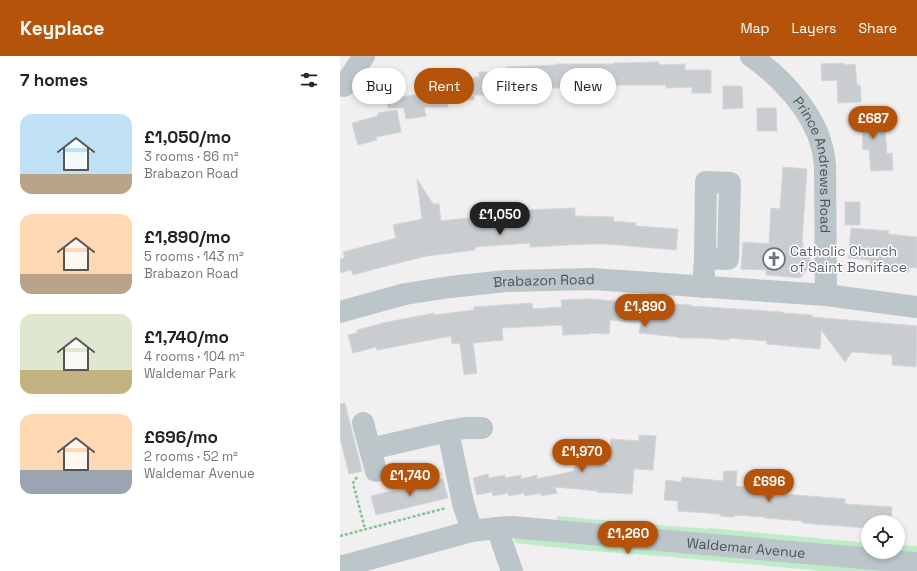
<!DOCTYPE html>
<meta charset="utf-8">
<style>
:root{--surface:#fff;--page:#f6f6f6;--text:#222;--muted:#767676;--accent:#b45309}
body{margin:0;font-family:"Space Grotesk",sans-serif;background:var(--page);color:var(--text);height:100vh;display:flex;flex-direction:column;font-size:15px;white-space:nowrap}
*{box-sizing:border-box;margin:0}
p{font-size:13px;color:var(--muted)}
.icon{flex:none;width:22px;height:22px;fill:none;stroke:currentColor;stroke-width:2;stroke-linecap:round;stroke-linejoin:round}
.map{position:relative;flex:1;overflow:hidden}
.side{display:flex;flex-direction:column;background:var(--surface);width:340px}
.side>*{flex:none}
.hud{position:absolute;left:12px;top:12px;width:380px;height:36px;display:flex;gap:8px}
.fabs{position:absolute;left:521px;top:459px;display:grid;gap:8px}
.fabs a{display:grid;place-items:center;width:44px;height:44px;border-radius:50%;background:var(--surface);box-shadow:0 2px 6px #0003;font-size:20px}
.price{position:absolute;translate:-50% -34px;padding:0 9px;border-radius:14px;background:var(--accent);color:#fff;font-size:13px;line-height:26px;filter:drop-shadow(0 1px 2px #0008)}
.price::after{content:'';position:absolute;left:50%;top:24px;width:12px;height:9px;margin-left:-6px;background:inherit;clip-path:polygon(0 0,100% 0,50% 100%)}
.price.on{background:#222;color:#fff}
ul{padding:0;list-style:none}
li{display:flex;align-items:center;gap:12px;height:100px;padding:0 20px}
li span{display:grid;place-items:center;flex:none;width:112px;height:80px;border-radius:12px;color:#555}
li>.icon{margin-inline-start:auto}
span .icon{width:48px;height:48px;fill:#fffc;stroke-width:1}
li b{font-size:17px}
h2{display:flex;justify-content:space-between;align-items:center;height:48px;padding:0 20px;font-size:17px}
.tag{padding:0 14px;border-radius:18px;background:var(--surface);box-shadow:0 2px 6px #0003;font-size:14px;line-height:36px}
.tag.on{background:var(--accent);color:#fff}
header{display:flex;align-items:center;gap:24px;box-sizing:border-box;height:56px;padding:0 20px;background:var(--accent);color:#fff}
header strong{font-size:19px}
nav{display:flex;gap:22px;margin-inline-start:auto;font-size:14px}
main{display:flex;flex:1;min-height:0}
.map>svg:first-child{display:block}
.green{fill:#c0ebc9}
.building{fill:#c9cdd0;stroke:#d3d6da}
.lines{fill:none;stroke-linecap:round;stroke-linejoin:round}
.path{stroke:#7bc694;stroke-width:2.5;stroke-dasharray:3 2;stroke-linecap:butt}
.minor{stroke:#bbc5ca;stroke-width:22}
.labels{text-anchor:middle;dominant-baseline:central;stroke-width:3;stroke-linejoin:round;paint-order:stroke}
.street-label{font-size:14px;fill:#48555a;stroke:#fff}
.worship-label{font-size:14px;fill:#5b616d;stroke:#fff;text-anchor:start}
</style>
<header>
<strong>Keyplace</strong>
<nav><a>Map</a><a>Layers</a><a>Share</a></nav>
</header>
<main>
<section class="side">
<h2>7 homes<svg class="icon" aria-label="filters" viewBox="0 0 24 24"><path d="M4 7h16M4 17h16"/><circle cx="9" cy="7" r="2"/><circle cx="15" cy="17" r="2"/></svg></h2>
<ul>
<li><span style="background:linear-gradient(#bfe0f5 75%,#b9a48a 0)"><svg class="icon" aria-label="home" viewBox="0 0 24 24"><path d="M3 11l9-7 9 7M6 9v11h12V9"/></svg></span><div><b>£1,050/mo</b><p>3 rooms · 86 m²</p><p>Brabazon Road</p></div></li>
<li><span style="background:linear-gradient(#ffd9b3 75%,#b9a48a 0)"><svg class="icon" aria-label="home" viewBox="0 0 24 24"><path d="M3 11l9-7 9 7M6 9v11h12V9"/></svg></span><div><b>£1,890/mo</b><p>5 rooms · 143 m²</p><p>Brabazon Road</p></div></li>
<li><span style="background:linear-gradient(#dfe7d0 70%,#c2b280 0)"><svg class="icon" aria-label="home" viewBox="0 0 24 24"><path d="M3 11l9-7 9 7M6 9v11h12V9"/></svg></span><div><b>£1,740/mo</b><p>4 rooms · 104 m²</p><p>Waldemar Park</p></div></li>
<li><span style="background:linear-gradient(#ffd9b3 70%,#9aa5b1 0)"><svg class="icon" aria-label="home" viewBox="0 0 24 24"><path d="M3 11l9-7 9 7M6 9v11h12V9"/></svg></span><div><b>£696/mo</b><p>2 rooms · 52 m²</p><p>Waldemar Avenue</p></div></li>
</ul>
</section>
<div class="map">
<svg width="577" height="515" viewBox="0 0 577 515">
<rect width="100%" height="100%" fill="#f1efef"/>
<path class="green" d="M217,460c51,5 102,9 152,13l1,-1 158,15v9h30v-7l19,1v25h-95l-151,-14 -91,-7 -65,-7 -3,-16 44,4z"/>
<path class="building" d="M319,6v3l26,-1v6h26v23h-19v-6l-26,1v-3h-58v2l-109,2v6h-25v5l-26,1v6h-24l2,9 -20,3 -2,-11h-16l-1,-9 41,-6v-9h26v-6l25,-1v-5h27v-5l50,-2v-1h58v-1z
M504,7v2l11,-1 2,21h3l1,17 -23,1 -1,-23 -15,1 -1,-17z
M383,30h19l1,22 -20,1z
M417,52h19l1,23h-20z
M534,52l2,24 9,-1 2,23 5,-1 1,17 -22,1 -2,-22 -6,1 -1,-24 -10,1 -1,-17z
M57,54l4,22 -25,5 1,3 -19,5 -6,-22 26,-7v-3z
M443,111l24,2 -5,72 1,1v4l7,8v12l-10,12 -34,-3v-5l-25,-1 2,-27 26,2 2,-36 9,1z
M77,123l16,25h6l2,17 34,-4 1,9 50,-5v-11l49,-2v8l39,1 -1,4 23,2v3l42,3 -2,21 -70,-6h-19l-57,3v-4l-55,4v3l-48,6 -41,10 -33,9 -2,-5 -11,3v-14l5,-1 -2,-6 53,-14 -3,-13 29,-6z
M505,146h15v23h-15z
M511,172l38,3 -1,3 29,3v31l-8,-1v5l-39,-4v-8l-22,-2z
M249,243l53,4 1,-2 25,3 23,1v1l92,6v1l29,2v2l105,9 -1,41 -24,-2v-10l-40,-3 -7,10 -24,-32 -1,19 -54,-5 1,-3 -38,-3v2l-29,-2h-22v-1l-39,-4 2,-10 -31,-3 -1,14 -19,-1v1l-27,1 -1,-10 -60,3 1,12 -30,3 4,30 -13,2 -4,-32 -8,1 -1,-8 -74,14 -1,-3 -23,6 -5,-18 9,-2v-3l26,-7 51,-10v2l40,-5v-3l58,-4 1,6 29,-2 -1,-7z
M5,347l17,68 -13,3 -9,-36v-34z
M299,379l17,1 -3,34 -19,-1 -2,25 -35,-2 1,-1 -43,-4 2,6 -16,3v-3l-16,3 -1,-3 -15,3 -1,-3 -15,3 -1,-4 -15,3 -4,-17 15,-4 1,4 16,-3v3l16,-3v4l16,-4v4l37,-8 1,-9 34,3 2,-26 28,2z
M384,415h13l-1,15 29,2v3l19,2v1l61,5v5l47,3 -1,15h-23v6l-66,-5v-2l-37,-3v-1l-31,-2v2l-14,-1v-2l-42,-3v-10l-14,-1 2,-20 15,2 1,-5 41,4z
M103,423l5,19 -72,17 -5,-19z"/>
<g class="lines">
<path class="path" d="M17,421l-4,6 12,46
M0,480l106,-28"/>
<g class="minor">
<path id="s1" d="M411,0c30,21 62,55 71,91 2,6 2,13 3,19l1,129"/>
<path d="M4,30l20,-30"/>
<path d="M363,231l2,-29 1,-76 24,1 -2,76 -23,-1"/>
<path id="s2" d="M0,256l65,-18 45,-7 56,-6 86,-2 234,16 91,12"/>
<path d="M23,367l7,26 78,-18 17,-3h17"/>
<path d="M108,375l15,72 9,28"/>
<path d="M30,393l6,22"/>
<path d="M157,472l15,43"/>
<path id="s3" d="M0,511l132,-36 25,-3 15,-1 405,36"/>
</g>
</g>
<defs>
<g id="church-ring" transform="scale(1.15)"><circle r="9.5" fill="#fff" stroke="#6b7280" stroke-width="1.5"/><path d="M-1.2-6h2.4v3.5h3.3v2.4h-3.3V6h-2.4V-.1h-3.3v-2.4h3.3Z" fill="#6b7280"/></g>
</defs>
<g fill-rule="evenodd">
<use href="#church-ring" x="434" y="203"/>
</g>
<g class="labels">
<g class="street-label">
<text stroke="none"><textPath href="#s1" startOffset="133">Prince Andrews Road</textPath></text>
<text stroke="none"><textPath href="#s2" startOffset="207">Brabazon Road</textPath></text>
<text stroke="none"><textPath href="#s3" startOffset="412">Waldemar Avenue</textPath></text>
</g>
<g class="worship-label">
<text x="450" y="195">Catholic Church<tspan x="450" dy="16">of Saint Boniface</tspan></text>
</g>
</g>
</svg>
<div class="fabs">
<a><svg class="icon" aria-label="locate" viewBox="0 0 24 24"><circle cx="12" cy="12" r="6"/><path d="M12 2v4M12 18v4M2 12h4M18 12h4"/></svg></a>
</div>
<b class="price" style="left:533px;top:84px">£687</b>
<b class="price on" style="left:160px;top:180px">£1,050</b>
<b class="price" style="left:305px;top:272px">£1,890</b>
<b class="price" style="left:242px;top:417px">£1,970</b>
<b class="price" style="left:70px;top:441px">£1,740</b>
<b class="price" style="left:429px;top:447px">£696</b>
<b class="price" style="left:288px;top:499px">£1,260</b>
<div class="hud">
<a class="tag">Buy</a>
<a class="tag on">Rent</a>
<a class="tag">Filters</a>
<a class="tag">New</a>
</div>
</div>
</main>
